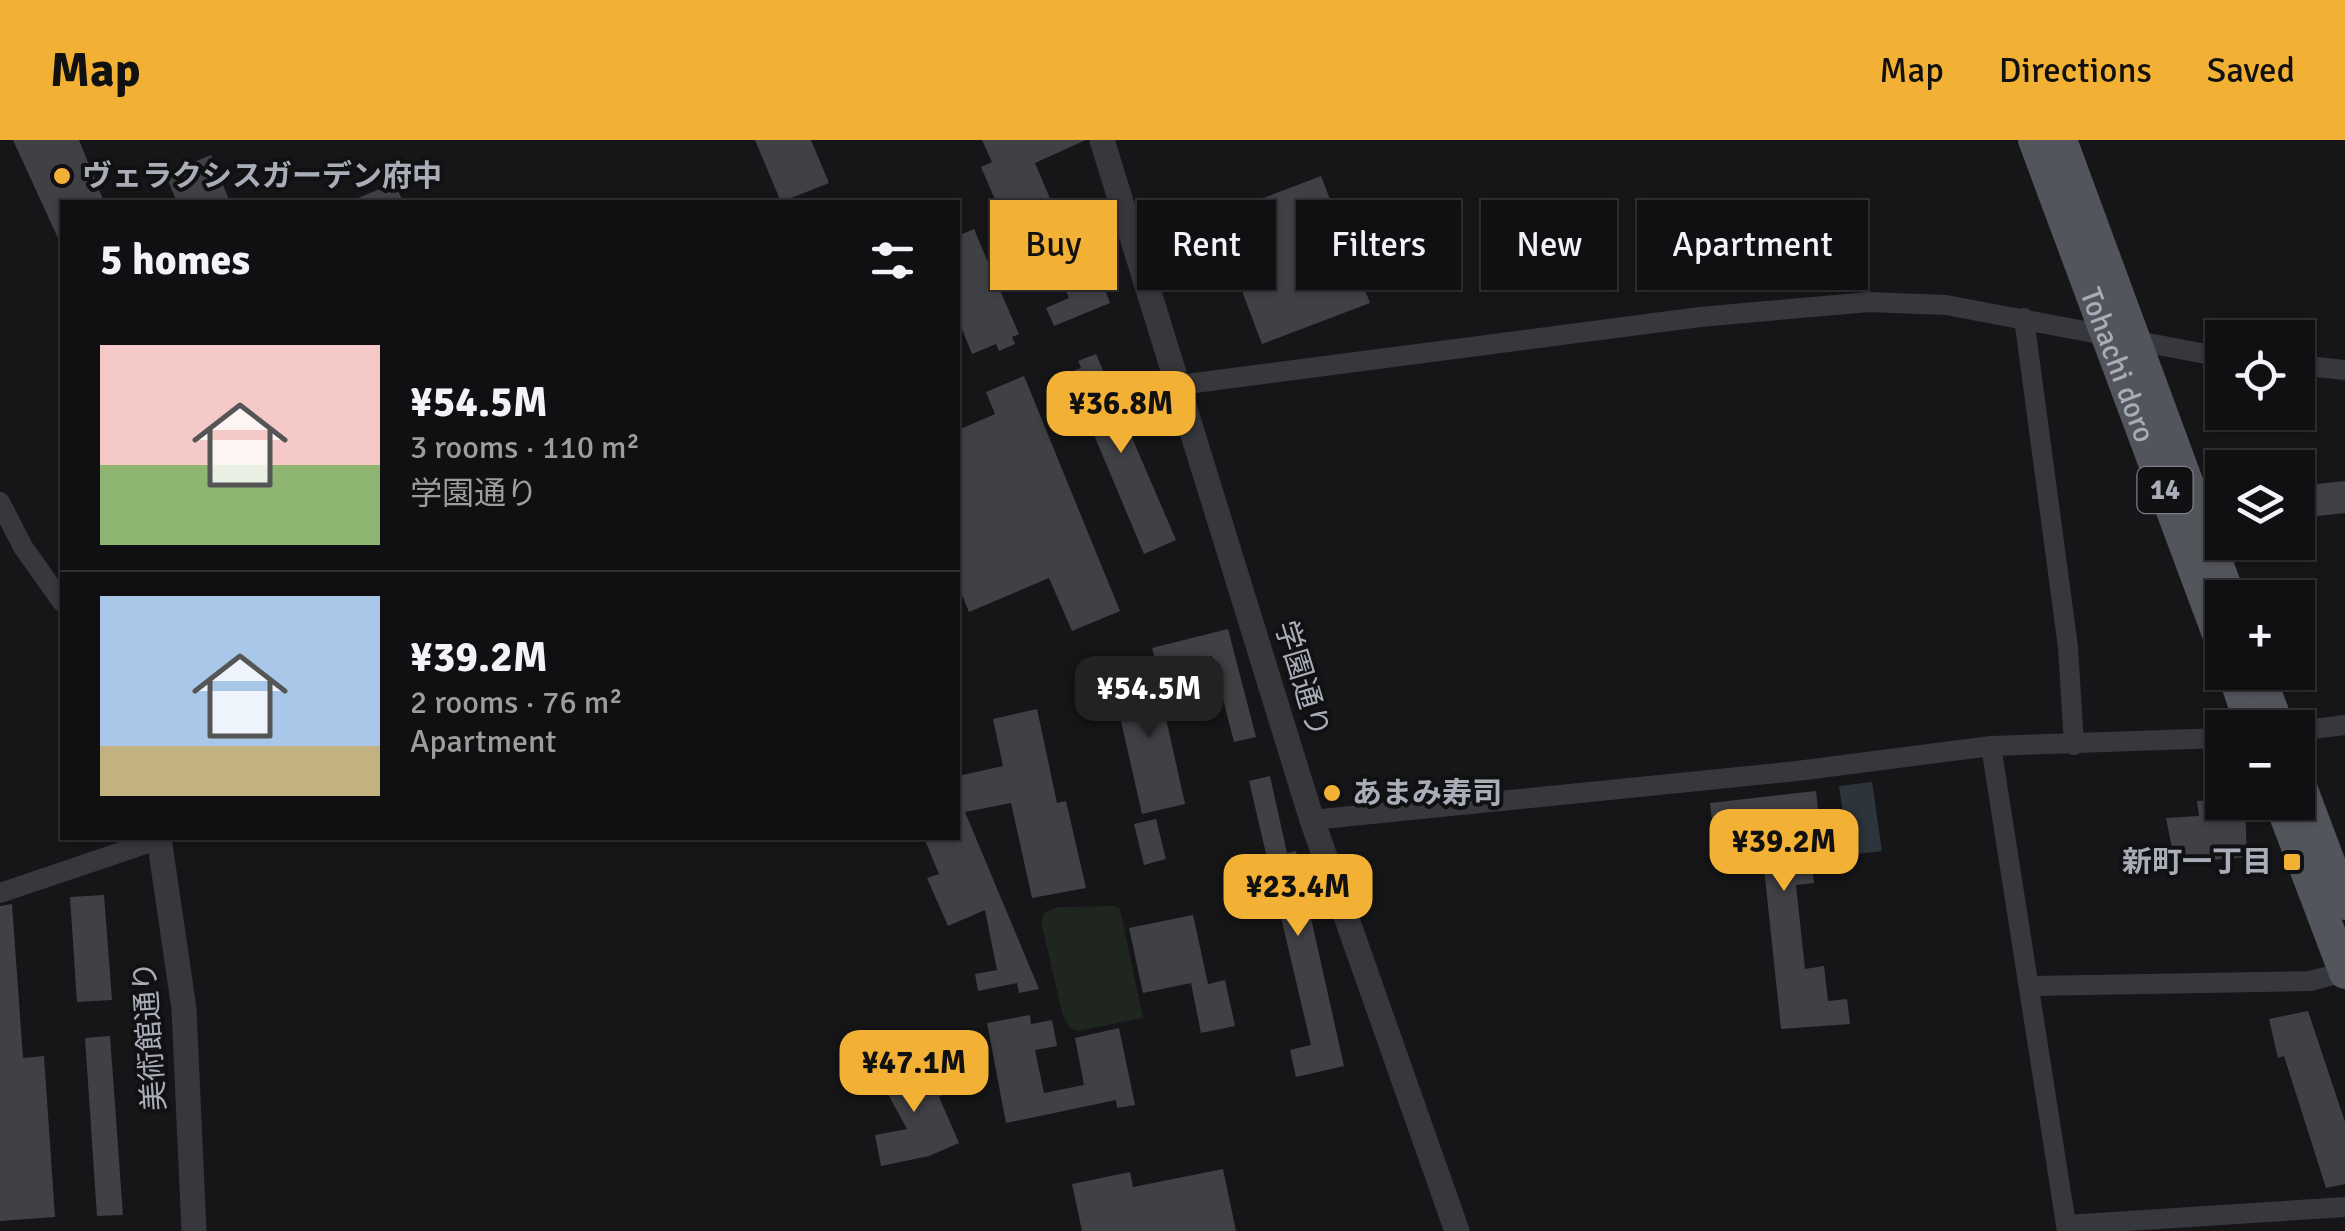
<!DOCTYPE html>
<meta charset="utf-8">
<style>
:root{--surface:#101012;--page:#1e1e20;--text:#f1f3f6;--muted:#9c9d9f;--line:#303032;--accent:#f2b134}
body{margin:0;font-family:Signika,"Noto Sans JP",sans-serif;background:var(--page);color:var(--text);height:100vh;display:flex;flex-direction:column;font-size:38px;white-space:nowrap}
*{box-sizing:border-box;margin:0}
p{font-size:32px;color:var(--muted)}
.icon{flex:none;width:55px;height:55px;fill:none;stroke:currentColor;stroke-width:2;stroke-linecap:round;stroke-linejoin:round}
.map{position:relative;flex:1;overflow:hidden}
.drawer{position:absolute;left:60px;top:60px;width:900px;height:640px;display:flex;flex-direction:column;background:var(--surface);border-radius:0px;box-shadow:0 2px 8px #0004,0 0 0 2px var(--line)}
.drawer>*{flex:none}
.guide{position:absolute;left:990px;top:60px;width:950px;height:90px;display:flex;gap:20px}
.fabs{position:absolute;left:2205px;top:180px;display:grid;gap:20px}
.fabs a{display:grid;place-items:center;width:110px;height:110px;border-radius:0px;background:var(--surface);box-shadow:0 2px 8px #0004,0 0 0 2px var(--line);font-size:50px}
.price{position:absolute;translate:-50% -85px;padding:0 22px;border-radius:20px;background:var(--accent);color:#111;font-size:32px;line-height:65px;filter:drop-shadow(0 2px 5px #0008)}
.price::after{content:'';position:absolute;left:50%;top:60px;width:30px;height:22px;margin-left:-15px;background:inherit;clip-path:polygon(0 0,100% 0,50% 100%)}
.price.selected{background:#222;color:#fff}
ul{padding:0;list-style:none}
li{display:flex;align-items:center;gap:30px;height:250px;padding:0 40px}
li+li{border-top:2px solid var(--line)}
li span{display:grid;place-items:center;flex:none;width:280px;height:200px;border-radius:0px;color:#555}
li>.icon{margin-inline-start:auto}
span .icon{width:120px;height:120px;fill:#fffc;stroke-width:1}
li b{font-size:42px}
h2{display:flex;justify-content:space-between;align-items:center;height:120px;padding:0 40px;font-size:42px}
.tag{padding:0 35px;border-radius:0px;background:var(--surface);box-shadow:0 2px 8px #0004,0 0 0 2px var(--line);font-size:35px;line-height:90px}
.tag.selected{background:var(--accent);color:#111}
header{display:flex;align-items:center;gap:60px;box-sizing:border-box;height:140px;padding:0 50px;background:var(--accent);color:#111}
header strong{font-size:48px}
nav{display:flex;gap:55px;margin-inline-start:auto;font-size:35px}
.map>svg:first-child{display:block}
.green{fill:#1e261f}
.water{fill:#2c353c}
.building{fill:#404145}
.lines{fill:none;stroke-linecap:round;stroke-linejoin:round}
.minor{stroke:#37383d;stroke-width:20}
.tertiary{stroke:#37383d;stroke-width:25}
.primary{stroke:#53555c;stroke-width:32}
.poi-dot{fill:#f2b134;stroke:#111113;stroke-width:4}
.labels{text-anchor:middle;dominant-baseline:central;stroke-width:8;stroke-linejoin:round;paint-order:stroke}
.shield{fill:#111113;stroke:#7b7e86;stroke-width:2.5}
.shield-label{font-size:28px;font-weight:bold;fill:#a8adb8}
.poi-label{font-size:30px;font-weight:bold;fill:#a8adb8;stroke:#111113;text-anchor:start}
.street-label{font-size:30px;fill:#a8adb8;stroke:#111113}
</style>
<header>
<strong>Map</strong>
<nav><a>Map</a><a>Directions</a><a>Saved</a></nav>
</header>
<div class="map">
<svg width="2345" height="1091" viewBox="0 0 2345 1091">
<rect width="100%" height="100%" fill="#161618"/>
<path class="green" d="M1115,766l5,3 23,109 -65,13 -8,-3 -7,-12 -22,-94 4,-10 14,-5z"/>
<path class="water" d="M1872,642l10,69 -33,4 -10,-69z"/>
<path class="building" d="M13,0h66l25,62h-42v45z
M755,0h56l18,43 -48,19z
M982,0h104l-51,23 35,83 16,-5 24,62 -56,23 -8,-18 23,-10 -25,-56 -26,11 -37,-86 11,-5z
M211,15l19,47h-53l-12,-28z
M1321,36l49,127 -108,41 -48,-127z
M395,43l8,19h-55z
M974,89l16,38 27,-11 5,14 -26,11 23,53 -7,3 3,7 -16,7 -3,-7 -24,10 -14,-35v-83z
M1096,214l80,186 -32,14 -76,-181 13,-5 -3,-7z
M1024,236l96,235 -48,20 -23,-53 -80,34 -11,-27v-155l37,-16 -9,-22z
M2345,341v32l-45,5 -2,-32z
M1228,489l28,108 -22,5 -22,-86 -54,14 -6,-22z
M1154,524l31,140 -43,10 -28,-124 15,-3 -4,-17z
M1037,569l20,94 9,-2 20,87 -54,10 -21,-95 -46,9 74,177 -20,4 -2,-10 -39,8 -3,-17 22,-4 -12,-60 -37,16 -21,-48 12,-4 -15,-36h34v-62l45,-10 -10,-47z
M1270,636l17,77 9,-2 48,215 -48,11 -6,-27 21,-5 -62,-264z
M1816,651l6,51 -12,1 4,40 -18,2 9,84 19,-3 4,35 19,-2 3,25 -69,5 -19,-180 -46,5 -6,-51z
M2222,660l14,2v7l9,-1 2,49 -72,6 -9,-45 33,-2 -2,-15z
M1156,679l10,40 -22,6 -10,-41z
M104,755l8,105 -35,2 -7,-105z
M12,764l11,154 21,-2 11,161 -55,4v-315z
M1193,775l15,69 17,-4 10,46 -34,7 -10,-50 -48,10 -14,-65z
M2308,871l37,111v62l-19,4 -42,-132 -6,2 -9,-39z
M1030,875l1,9 21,-4 5,26 -22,4 9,43 40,-8 -9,-47 44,-10 16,77 -18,3 -1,-8 -110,23 -19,-100z
M110,896l13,179 -26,1 -12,-178z
M888,917l12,22 29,-17 17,31 -7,4 20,46 -30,13 -48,10 -6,-31 32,-6 -35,-64z
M1223,1029l13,62h-154l-10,-47 58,-12 3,15z"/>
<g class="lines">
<path class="minor" d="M2024,178l44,329 6,98
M2298,225l47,5
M1179,245l521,-68 169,-15 77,3 276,52
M0,362l23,45 39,55
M2298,591l47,-6
M1991,606l76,485
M1312,680l485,-49 194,-25 231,-8
M0,753l160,-54
M2029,846l281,-5 35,-9
M2066,1085l279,-18"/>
<path class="tertiary" d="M1102,0l210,680 145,411
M159,698l25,171 10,222"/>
<g class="primary">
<path id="s1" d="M2034,0l188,505"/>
<path d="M2061,0l169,458"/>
<path d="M2233,532l19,56"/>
<path d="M2258,532l21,56"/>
<path d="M2298,639l47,125"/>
<path d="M2280,662l65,171"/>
</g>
</g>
<g class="poi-dot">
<circle cx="62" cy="36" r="10"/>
<circle cx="1332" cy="653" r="10"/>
<rect x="2282" y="712" width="20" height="20" rx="5"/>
</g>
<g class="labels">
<rect class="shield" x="2137.5" y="327" width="55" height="46" rx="8"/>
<g class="shield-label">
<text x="2165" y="350">14</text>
</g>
<g class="poi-label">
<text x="82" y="36">ヴェラクシスガーデン府中</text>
<text x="1352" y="653">あまみ寿司</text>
<text x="2272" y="722" text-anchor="end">新町一丁目</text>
</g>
<g class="street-label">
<text stroke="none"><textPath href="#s1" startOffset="240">Tohachi doro</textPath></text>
<text transform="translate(1302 539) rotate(73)">学園通り</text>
<text transform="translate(150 896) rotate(-94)">美術館通り</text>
</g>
</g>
</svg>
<div class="fabs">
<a><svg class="icon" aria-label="locate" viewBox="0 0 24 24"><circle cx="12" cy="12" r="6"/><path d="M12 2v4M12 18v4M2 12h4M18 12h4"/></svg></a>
<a><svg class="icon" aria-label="layers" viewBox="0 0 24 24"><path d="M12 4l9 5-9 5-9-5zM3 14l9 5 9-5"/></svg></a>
<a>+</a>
<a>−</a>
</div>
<b class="price" style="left:1121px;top:316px">¥36.8M</b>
<b class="price selected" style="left:1149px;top:601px">¥54.5M</b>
<b class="price" style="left:1784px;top:754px">¥39.2M</b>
<b class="price" style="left:1298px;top:799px">¥23.4M</b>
<b class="price" style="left:914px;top:975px">¥47.1M</b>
<div class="guide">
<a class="tag selected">Buy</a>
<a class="tag">Rent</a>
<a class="tag">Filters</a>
<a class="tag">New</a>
<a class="tag">Apartment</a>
</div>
<section class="drawer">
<h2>5 homes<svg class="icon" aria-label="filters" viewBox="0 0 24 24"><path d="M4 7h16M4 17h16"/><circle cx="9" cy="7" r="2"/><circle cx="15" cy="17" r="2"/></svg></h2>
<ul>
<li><span style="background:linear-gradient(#f6c9c9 60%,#8fb573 0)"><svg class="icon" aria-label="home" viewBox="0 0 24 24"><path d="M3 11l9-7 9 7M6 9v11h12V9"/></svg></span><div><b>¥54.5M</b><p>3 rooms · 110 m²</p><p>学園通り</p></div></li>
<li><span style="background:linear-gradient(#a9c7e8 75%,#c2b280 0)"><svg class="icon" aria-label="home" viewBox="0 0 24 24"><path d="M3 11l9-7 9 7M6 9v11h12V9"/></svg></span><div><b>¥39.2M</b><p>2 rooms · 76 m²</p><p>Apartment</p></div></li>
</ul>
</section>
</div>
